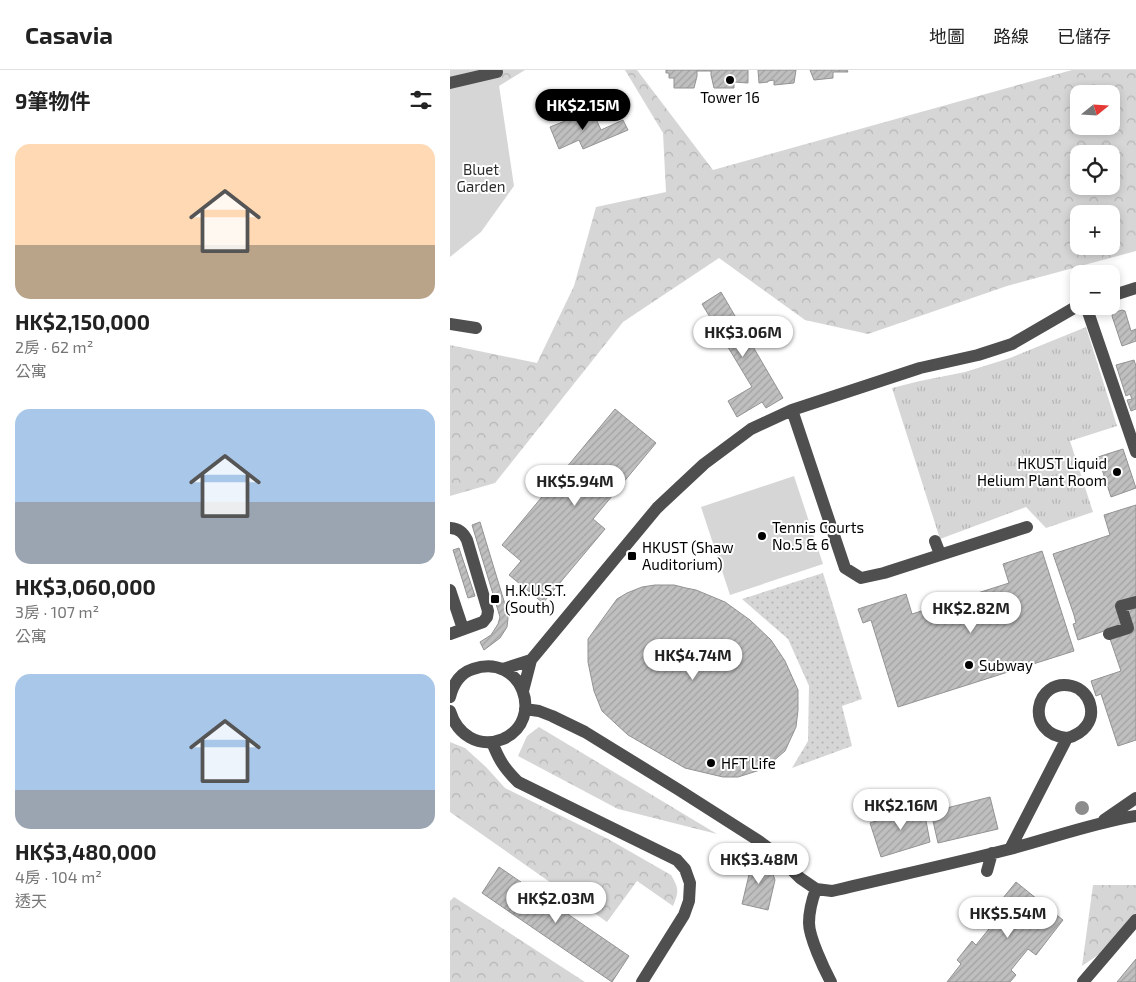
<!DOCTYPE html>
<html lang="zh-TW">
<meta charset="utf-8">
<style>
:root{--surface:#fff;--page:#f6f6f6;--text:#222;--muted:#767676;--line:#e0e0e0;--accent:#000}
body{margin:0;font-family:"Exo 2","Noto Sans TC",sans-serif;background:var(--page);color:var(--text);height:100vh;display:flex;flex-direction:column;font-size:19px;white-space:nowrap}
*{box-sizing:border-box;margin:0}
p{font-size:16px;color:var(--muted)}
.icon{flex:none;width:28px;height:28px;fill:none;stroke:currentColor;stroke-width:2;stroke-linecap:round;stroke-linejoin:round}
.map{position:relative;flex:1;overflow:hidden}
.side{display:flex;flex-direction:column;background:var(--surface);width:450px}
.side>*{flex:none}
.needle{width:32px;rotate:72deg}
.buttons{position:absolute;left:620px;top:15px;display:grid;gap:10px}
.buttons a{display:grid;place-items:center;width:50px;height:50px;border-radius:10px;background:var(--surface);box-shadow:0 2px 8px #0003;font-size:25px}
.price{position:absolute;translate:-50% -42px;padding:0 11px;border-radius:18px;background:#fff;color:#222;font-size:16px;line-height:32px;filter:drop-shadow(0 1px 2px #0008)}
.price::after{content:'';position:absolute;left:50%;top:30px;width:15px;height:11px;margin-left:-8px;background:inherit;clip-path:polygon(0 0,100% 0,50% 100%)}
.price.on{background:var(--accent);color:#fff}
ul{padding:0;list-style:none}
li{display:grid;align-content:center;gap:10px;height:265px;padding:0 15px}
li span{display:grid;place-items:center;height:155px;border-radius:15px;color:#555}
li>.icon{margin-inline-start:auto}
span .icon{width:90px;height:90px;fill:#fffc;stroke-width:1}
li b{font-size:21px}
h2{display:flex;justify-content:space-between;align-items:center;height:60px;padding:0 15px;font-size:21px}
header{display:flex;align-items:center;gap:30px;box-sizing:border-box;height:70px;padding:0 25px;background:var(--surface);border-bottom:1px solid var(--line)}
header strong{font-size:24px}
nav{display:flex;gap:28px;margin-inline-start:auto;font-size:18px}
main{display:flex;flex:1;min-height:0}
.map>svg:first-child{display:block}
.grass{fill:url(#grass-dots)}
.forest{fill:url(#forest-crowns);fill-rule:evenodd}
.park{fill:url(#park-tufts)}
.garden{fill:#d6d6d6}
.water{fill:url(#water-rules)}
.building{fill:url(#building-hatch);stroke:#939393}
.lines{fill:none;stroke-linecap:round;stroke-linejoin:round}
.minor{stroke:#4f4f4f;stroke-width:12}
.tree{fill:#8c8c8c}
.poi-dot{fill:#000;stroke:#fff;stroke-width:2}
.labels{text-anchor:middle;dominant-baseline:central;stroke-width:4;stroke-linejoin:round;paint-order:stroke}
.poi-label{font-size:15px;fill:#000;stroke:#fff;text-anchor:start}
.park-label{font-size:15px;fill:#2d2d2d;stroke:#fff}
</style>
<header>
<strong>Casavia</strong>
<nav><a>地圖</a><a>路線</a><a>已儲存</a></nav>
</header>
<main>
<section class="side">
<h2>9筆物件<svg class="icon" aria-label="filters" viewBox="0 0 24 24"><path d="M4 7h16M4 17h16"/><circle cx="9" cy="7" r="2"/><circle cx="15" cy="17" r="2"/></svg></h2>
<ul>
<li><span style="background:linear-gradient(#ffd9b3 65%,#b9a48a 0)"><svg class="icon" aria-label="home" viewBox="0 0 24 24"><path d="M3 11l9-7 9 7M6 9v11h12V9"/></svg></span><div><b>HK$2,150,000</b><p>2房 · 62 m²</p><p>公寓</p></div></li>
<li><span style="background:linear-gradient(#a9c7e8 60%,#9aa5b1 0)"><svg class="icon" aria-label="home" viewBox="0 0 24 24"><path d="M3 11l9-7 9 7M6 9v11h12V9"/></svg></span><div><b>HK$3,060,000</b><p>3房 · 107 m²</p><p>公寓</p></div></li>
<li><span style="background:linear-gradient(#a9c7e8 75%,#9aa5b1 0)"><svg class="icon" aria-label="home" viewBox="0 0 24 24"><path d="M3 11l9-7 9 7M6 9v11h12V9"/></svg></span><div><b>HK$3,480,000</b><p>4房 · 104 m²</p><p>透天</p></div></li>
</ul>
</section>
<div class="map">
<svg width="686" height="912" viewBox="0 0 686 912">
<defs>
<pattern id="grass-dots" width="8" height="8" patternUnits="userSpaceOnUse" patternTransform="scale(1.25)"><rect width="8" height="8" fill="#d6d6d6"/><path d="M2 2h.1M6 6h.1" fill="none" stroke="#b6b6b6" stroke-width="1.8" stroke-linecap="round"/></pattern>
<pattern id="forest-crowns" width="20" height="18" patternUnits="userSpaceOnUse" patternTransform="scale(1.25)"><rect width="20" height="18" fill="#d6d6d6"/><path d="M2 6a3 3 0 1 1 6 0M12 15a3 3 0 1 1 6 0" fill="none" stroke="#b6b6b6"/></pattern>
<pattern id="park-tufts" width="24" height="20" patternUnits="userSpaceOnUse" patternTransform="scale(1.25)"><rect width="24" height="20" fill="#d6d6d6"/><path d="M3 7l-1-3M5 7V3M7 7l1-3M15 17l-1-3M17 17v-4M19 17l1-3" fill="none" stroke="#b6b6b6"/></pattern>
<pattern id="water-rules" width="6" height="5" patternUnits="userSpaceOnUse" patternTransform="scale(1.25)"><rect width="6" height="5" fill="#9d9d9d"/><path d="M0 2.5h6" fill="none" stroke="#858585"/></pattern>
<pattern id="building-hatch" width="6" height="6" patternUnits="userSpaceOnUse" patternTransform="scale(1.25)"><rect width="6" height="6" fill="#bfbfbf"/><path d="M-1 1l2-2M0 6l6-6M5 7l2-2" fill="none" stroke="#a2a2a2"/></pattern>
</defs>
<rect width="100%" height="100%" fill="#fff"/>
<path class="grass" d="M373,503l39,126 -20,7 10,40 -60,22 16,-27 1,-55 -21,-47 -46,-40z"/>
<path class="forest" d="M16,0h59l-57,35z
M175,0h12l76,100 359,-100h64v181l-129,35 -139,48 -63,-14 -86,-62 -96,64 -128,161 -45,13v-151l87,18 37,-77 22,-79 70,-15 -3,-59zM629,24h32v32h-32zM629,84h32v32h-32zM629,144h32v32h-32z
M89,657l178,107 -99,-25 -100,-53 9,-20z
M0,672l15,6 21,19 19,21 105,52 61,35c8,13 8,17 2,31l-36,-25 -30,41 -157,-110z
M643,815h43v44l-54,37z
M4,827l131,85h-135v-81z"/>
<path class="park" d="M636,257l31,99 -47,15 23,71 -47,16 -20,-21 -86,32 -48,-151 28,-7 45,-9 45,-14z"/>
<path class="garden" d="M0,0h49l-2,2 17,114 -33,46 -31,25z
M344,406l29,88 -93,31 -29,-88z"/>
<path class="water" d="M150,20l8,2 12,11 -7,7 -11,3 -1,-7 2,-5 -2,-3 -4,2 -2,-4z"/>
<path class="building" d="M216,0h82v13l-14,-1v6h-20l-3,-13v-4h-14v5l-3,12h-20v-10h-5v-5h-3z
M308,0h38l-2,13 -20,2v-5l-6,1v1l-9,1z
M360,0h37l1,2h-15v6l-19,2z
M122,38l5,4 4,11 14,-6 6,13 22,-10 5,10 -45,19 -4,-9 -20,9 -9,-22 15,-6 -4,-10 6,-2z
M271,222l62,106 -17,10 -4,-6 -25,15 -9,-16 24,-14 -50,-83z
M672,240l3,1 6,20 5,-2v12l-14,5 -10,-30 1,-3z
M684,290l2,6v43l-5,2 -4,-11 5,-1 -2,-5 -4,2 -10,-31z
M165,339l41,34 -63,76 12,10 -62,74 -34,-28 12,-14 -19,-16z
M673,379l13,39 -25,9 -13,-40z
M686,435v235l-18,6 -17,-52 -5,2 -5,-15 30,-10 -14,-41 -29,10 -5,-16 3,-1 -2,-8 -21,-61 57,-19 -6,-20z
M30,452l24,79 4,17 -1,9 -7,11 -16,12 -4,-8 11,-7 7,-11 2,-7 -28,-92z
M9,478l16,48 -7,2 -15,-48z
M592,481l32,100 -176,56 -27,-87 -8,3 -5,-14 48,-15 6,20 97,-31 -6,-19z
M205,515h19l12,3 10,2 29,12 25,18 21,20 14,21 13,29v20l-2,17 -11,24 -13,11 -12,8 -22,7h-15l-38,-9 -57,-33 -26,-24 -8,-20 -6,-29v-23l29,-40 10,-6 15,-6z
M540,727l8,32 -60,14 -7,-31z
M473,735l7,37 -49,15 -11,-34z
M303,788l16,5 6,17 -7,30 -26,-6z
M49,797l130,89 -17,26 -130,-89z
M566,812l47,38 -27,35 -8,-6 -17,21 5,5 -6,7h-63l14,-18 -4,-4 15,-19 4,4 21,-26 -7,-5z
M686,889v23h-19z"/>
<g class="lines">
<path class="minor" d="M0,13l47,-11
M661,226l25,-8
M636,236l50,146
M0,254l26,4
M342,340l53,158 16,10 23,-5 143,-46
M0,458c9,1 13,4 17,12l21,71 -1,6 -4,5 -33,12
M485,471l5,13
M0,520l13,39
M659,564l19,-6 -7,-22 15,-4
M53,599l28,-9
M73,621l8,-31 126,-152 47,-44 47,-35 41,-19 128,-42 58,-13 34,-11 62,-36 6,-2
M0,627c3,-12 10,-24 23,-28 49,-17 73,51 30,70 -25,10 -46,-5 -53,-28
M75,639l14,2 13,5 33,16 94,58 80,51 16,12 25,25 16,11 16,2c59,-14 119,-27 178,-42 42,-11 83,-26 126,-33
M42,672c7,18 12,26 26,40l159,78 8,9 5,14 -1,18 -5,14 -42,67
M654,750l32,-22
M560,779l57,-111c16,-4 28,-17 23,-34 -2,-8 -9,-16 -18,-18 -37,-9 -49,48 -5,52
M537,801l5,-18
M366,819c-4,11 -7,22 -7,34 0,14 15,46 22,59
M633,912l53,-62"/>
</g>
<circle class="tree" cx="632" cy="738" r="7"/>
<g class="poi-dot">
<circle cx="280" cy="10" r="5"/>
<circle cx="667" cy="402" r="5"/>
<circle cx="312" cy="466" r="5"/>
<rect x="177" y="481" width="10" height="10" rx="2.5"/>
<rect x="40" y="524" width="10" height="10" rx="2.5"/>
<circle cx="519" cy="595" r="5"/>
<circle cx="261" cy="693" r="5"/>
</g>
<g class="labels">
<g class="poi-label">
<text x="280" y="27" text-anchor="middle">Tower 16</text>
<text x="657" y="393" text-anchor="end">HKUST Liquid<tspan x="657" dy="17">Helium Plant Room</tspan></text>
<text x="322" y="457">Tennis Courts<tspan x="322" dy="17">No.5 &amp; 6</tspan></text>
<text x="192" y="477">HKUST (Shaw<tspan x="192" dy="17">Auditorium)</tspan></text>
<text x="55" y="520">H.K.U.S.T.<tspan x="55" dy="17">(South)</tspan></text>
<text x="529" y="595">Subway</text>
<text x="271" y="693">HFT Life</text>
</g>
<g class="park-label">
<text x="31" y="99">Bluet<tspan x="31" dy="17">Garden</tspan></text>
</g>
</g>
</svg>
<div class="buttons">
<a><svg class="needle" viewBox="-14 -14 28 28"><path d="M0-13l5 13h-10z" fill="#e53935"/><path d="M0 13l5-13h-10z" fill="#767676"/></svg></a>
<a><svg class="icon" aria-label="locate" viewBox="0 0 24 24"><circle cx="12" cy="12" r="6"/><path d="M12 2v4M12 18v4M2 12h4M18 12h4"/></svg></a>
<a>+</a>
<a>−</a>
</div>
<b class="price on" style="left:133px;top:61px">HK$2.15M</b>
<b class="price" style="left:293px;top:288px">HK$3.06M</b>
<b class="price" style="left:125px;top:437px">HK$5.94M</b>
<b class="price" style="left:521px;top:564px">HK$2.82M</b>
<b class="price" style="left:243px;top:611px">HK$4.74M</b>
<b class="price" style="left:451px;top:761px">HK$2.16M</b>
<b class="price" style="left:309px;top:815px">HK$3.48M</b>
<b class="price" style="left:106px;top:854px">HK$2.03M</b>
<b class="price" style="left:558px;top:869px">HK$5.54M</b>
</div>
</main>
